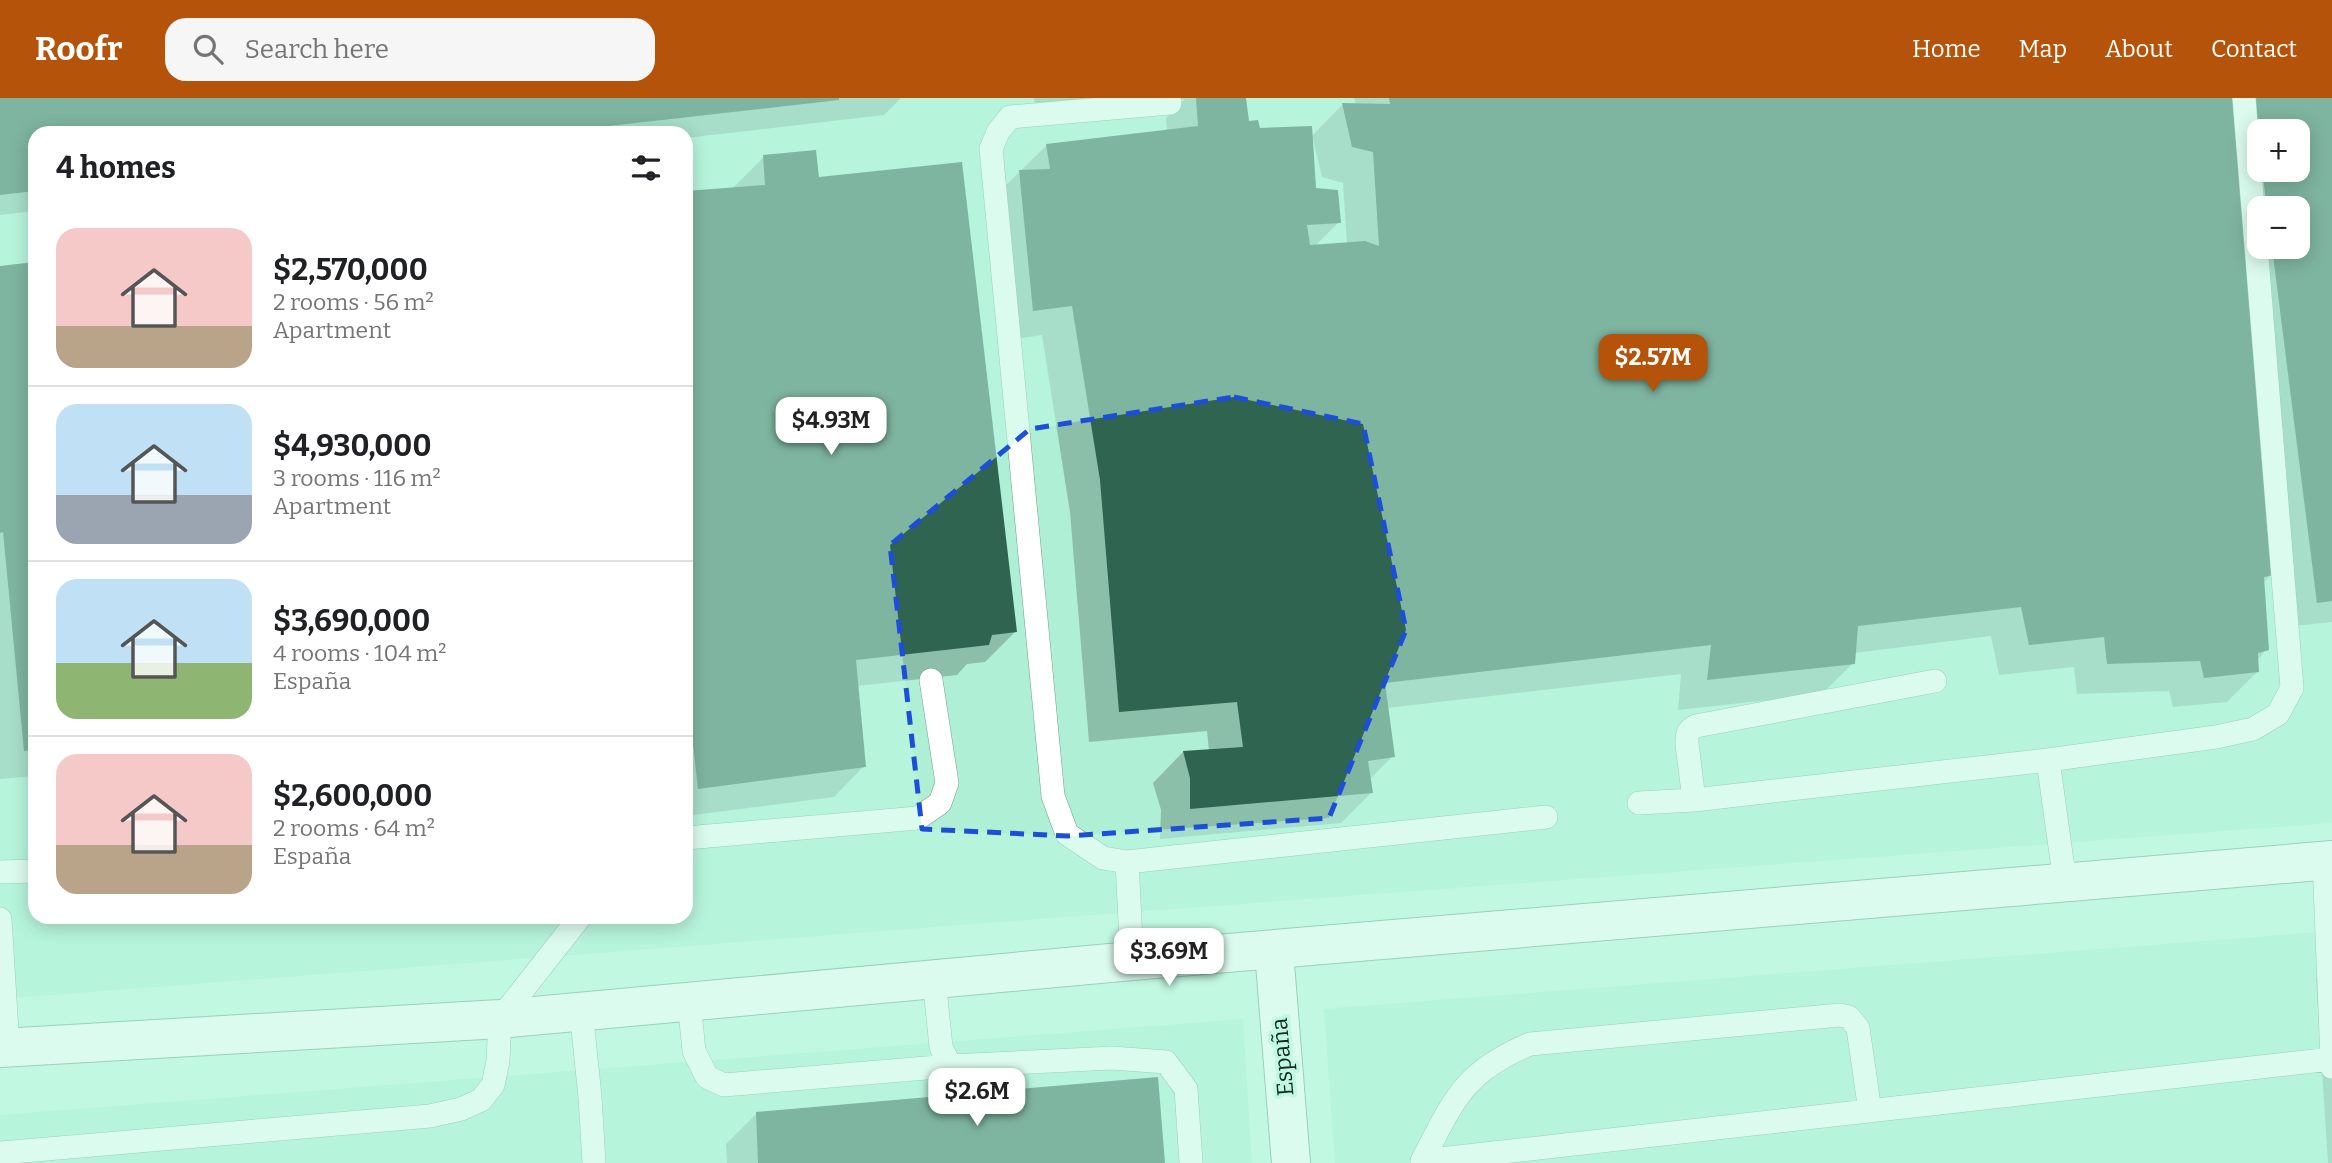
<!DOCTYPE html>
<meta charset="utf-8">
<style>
:root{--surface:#fff;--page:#f6f6f6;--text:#202124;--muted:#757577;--line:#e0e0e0;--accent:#b45309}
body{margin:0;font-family:Bitter,serif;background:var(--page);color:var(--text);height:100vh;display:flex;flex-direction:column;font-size:26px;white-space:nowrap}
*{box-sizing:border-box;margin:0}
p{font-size:23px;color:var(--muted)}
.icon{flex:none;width:38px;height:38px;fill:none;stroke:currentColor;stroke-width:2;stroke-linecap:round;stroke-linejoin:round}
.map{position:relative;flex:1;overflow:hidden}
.panel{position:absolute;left:28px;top:28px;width:665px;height:798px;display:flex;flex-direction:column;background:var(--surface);border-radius:21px;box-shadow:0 4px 18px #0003}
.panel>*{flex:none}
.fabs{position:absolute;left:2247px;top:21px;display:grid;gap:14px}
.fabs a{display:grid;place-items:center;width:63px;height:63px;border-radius:14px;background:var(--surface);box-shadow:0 4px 18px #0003;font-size:35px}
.price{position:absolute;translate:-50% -60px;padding:0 16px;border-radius:14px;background:#fff;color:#222;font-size:23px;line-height:46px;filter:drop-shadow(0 2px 4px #0008)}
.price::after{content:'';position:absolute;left:50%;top:42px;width:21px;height:16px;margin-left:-10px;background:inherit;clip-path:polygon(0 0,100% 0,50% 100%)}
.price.selected{background:var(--accent);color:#fff}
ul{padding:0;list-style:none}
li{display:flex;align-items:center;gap:21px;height:175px;padding:0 28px}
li+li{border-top:2px solid var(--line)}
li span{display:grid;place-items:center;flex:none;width:196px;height:140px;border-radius:21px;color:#555}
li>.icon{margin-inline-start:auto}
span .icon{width:84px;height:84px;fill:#fffc;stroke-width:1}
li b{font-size:30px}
h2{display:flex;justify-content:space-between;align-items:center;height:84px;padding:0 28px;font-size:30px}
header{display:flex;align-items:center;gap:42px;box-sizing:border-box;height:98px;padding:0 35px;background:var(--accent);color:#fff}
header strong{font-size:33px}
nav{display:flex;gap:38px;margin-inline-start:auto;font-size:24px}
.search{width:490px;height:63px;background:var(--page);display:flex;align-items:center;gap:18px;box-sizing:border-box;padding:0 24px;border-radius:21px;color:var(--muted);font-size:26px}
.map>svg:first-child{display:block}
.built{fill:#aeefd5;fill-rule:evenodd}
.shadow{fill:#0003;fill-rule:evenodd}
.building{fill:#2f6451}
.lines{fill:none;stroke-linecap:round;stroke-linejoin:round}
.lane-casing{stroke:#6da28d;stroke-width:24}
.street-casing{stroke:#6da28d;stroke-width:40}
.secondary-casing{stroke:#6da28d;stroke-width:40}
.lane{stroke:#fff;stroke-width:23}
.street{stroke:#fff;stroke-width:38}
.secondary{stroke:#fff;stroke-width:38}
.marked{fill:none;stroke:#1d4ed8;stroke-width:5;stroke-dasharray:14 9;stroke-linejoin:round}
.labels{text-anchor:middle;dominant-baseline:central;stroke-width:7;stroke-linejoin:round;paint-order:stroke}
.street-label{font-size:23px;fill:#152b22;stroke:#c0f8e1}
</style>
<header>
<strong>Roofr</strong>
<div class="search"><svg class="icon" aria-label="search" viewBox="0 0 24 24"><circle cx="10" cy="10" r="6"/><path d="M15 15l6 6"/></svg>Search here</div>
<nav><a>Home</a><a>Map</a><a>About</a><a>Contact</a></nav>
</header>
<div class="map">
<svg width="2332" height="1065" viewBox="0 0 2332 1065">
<rect width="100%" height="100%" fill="#c0f8e1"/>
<path class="built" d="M0,0h2332v725l-1293,96 -1039,80zM2259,33h39v39h-39zM35,35h651v784h-651zM2259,110h39v39h-39z
M2332,833v232h-997l-11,-154z
M1243,921l9,144h-1252v-48z"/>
<path class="shadow" d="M0,0h901l-17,17 -198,23v-5h-651v78l-35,4z
M1034,0h211l2,25 12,7 52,7 31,-32h14l-2,-7h978v524l-38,4 -22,-52 -9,9 4,66 -10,11 1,11 -31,31 -54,5 -4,-16 -92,3 -3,-27 -75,8 -8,-39 -137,17 -1,10 -31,31 -144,16 3,-36 -294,34 6,48 -24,24 2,13 -30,30 -181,16 1,-29 -8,-27 30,-31 26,-1 -2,-20 -118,11 -19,-230 -28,-177 -39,6 -14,-139 58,-57 120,-13 -1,-14 19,-19 -149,17zM2259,33h39v39h-39zM1313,41l9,38 21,6 4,61 -32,2 24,-24 -25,-32 -3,-50zM2259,110h39v39h-39z
M764,59l53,21 198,454 -30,30 -18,2 -10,11 -100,11 7,80 -30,31 -148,19v-623l48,-3v-3z
M35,166v512l-35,3v-511z
M2332,864v201h-4l-12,-185z
M757,1015l407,50h-437l-1,-19z"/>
<path class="building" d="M0,0h839v2l-292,33h-512v58l-35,4z
M1196,0h50l3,23 9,-1 2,8 52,-2 4,62 22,2 3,33 -34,2 3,20 55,-4 14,5 -6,-94 -21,-5 -10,-44 48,1 -1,-6h847l38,477 -10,2 5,73 -11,3 1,19 -55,6 -4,-17 -93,3 -3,-27 -75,8 -8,-38 -163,19 -3,38 -148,16 4,-35 -326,38 10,74 -27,4 5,32 -183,16v-31l-7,-27 60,-4 -6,-45 -118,10 -19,-232 -28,-174 -39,5 -14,-141 31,-1 -4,-25 152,-18z
M2253,0h79v503l-15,2 -45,-356h26v-39h-31l-5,-38h36v-39h-41z
M816,52l3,27 143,-15 55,470 -25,3 -3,10 -133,15 10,107 -168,22 -6,-53h-6v-545l79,-6 -2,-30z
M35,164v487l-11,2 -21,-219 -3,1v-267z
M1158,979l7,86h-407l-2,-51z"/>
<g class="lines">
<g class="lane-casing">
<path id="lane" d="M1170,5l-160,14 -12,15 -7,17 62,647 14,38 36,24 24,4 419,-45
M2048,662l17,123
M1694,702l-7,-56c0,-9 0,-14 9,-18l239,-45
M1639,705l55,-3 354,-40 168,-23 37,-8 25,-15 14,-26 -48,-590
M686,740l232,-20 22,-15 7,-20 -16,-103
M2324,763l8,198
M1127,764l5,99
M0,774l35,-1
M0,821l8,128
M934,881l7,68 9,19 162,-8 54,4 20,27 5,74
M689,903l5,50 13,26 17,8 226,-19
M581,912l9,87 4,66
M0,1055l430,-37 31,-7 20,-9 12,-15 5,-24 2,-42 80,-102
M1422,1063c32,-61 41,-89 108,-117l310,-29 9,2 9,11 12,83
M1422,1065v-2l910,-102v8"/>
</g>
<g class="street-casing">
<path id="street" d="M1274,853l17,212"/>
</g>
<g class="secondary-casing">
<path id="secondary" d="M0,950l500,-29 632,-58 1200,-101"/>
</g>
<use href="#lane" class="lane"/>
<use href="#street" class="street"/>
<use href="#secondary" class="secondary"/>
</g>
<path d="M0 0H2332V1065H0ZM1234,299l129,27 43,206 -77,188 -261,18 -146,-7 -32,-284 140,-116z" fill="#c0f8e1" fill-opacity=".55" fill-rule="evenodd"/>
<path class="marked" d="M1234,299l129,27 43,206 -77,188 -261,18 -146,-7 -32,-284 140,-116z"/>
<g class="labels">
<g class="street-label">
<text transform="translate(1282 959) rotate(-95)">España</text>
</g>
</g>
</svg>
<div class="fabs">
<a>+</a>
<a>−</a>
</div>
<b class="price selected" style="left:1653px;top:296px">$2.57M</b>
<b class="price" style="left:831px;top:359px">$4.93M</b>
<b class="price" style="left:1169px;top:890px">$3.69M</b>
<b class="price" style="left:977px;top:1030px">$2.6M</b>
<section class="panel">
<h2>4 homes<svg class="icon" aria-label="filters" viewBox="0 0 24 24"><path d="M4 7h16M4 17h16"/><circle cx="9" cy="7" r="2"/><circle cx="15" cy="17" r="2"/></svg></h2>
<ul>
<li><span style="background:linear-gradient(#f6c9c9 70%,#b9a48a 0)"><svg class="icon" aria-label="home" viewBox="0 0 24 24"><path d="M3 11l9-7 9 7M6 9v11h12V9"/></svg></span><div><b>$2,570,000</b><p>2 rooms · 56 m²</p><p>Apartment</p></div></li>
<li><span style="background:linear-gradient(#bfe0f5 65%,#9aa5b1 0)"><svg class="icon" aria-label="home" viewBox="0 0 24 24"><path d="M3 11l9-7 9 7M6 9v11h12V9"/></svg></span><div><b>$4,930,000</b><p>3 rooms · 116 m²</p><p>Apartment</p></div></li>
<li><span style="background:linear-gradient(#bfe0f5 60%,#8fb573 0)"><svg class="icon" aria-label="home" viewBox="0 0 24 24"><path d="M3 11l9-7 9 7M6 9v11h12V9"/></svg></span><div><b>$3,690,000</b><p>4 rooms · 104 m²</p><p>España</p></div></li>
<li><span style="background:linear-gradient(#f6c9c9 65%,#b9a48a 0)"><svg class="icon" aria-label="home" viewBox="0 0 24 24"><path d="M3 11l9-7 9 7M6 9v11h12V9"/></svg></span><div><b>$2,600,000</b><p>2 rooms · 64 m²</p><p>España</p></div></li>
</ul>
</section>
</div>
